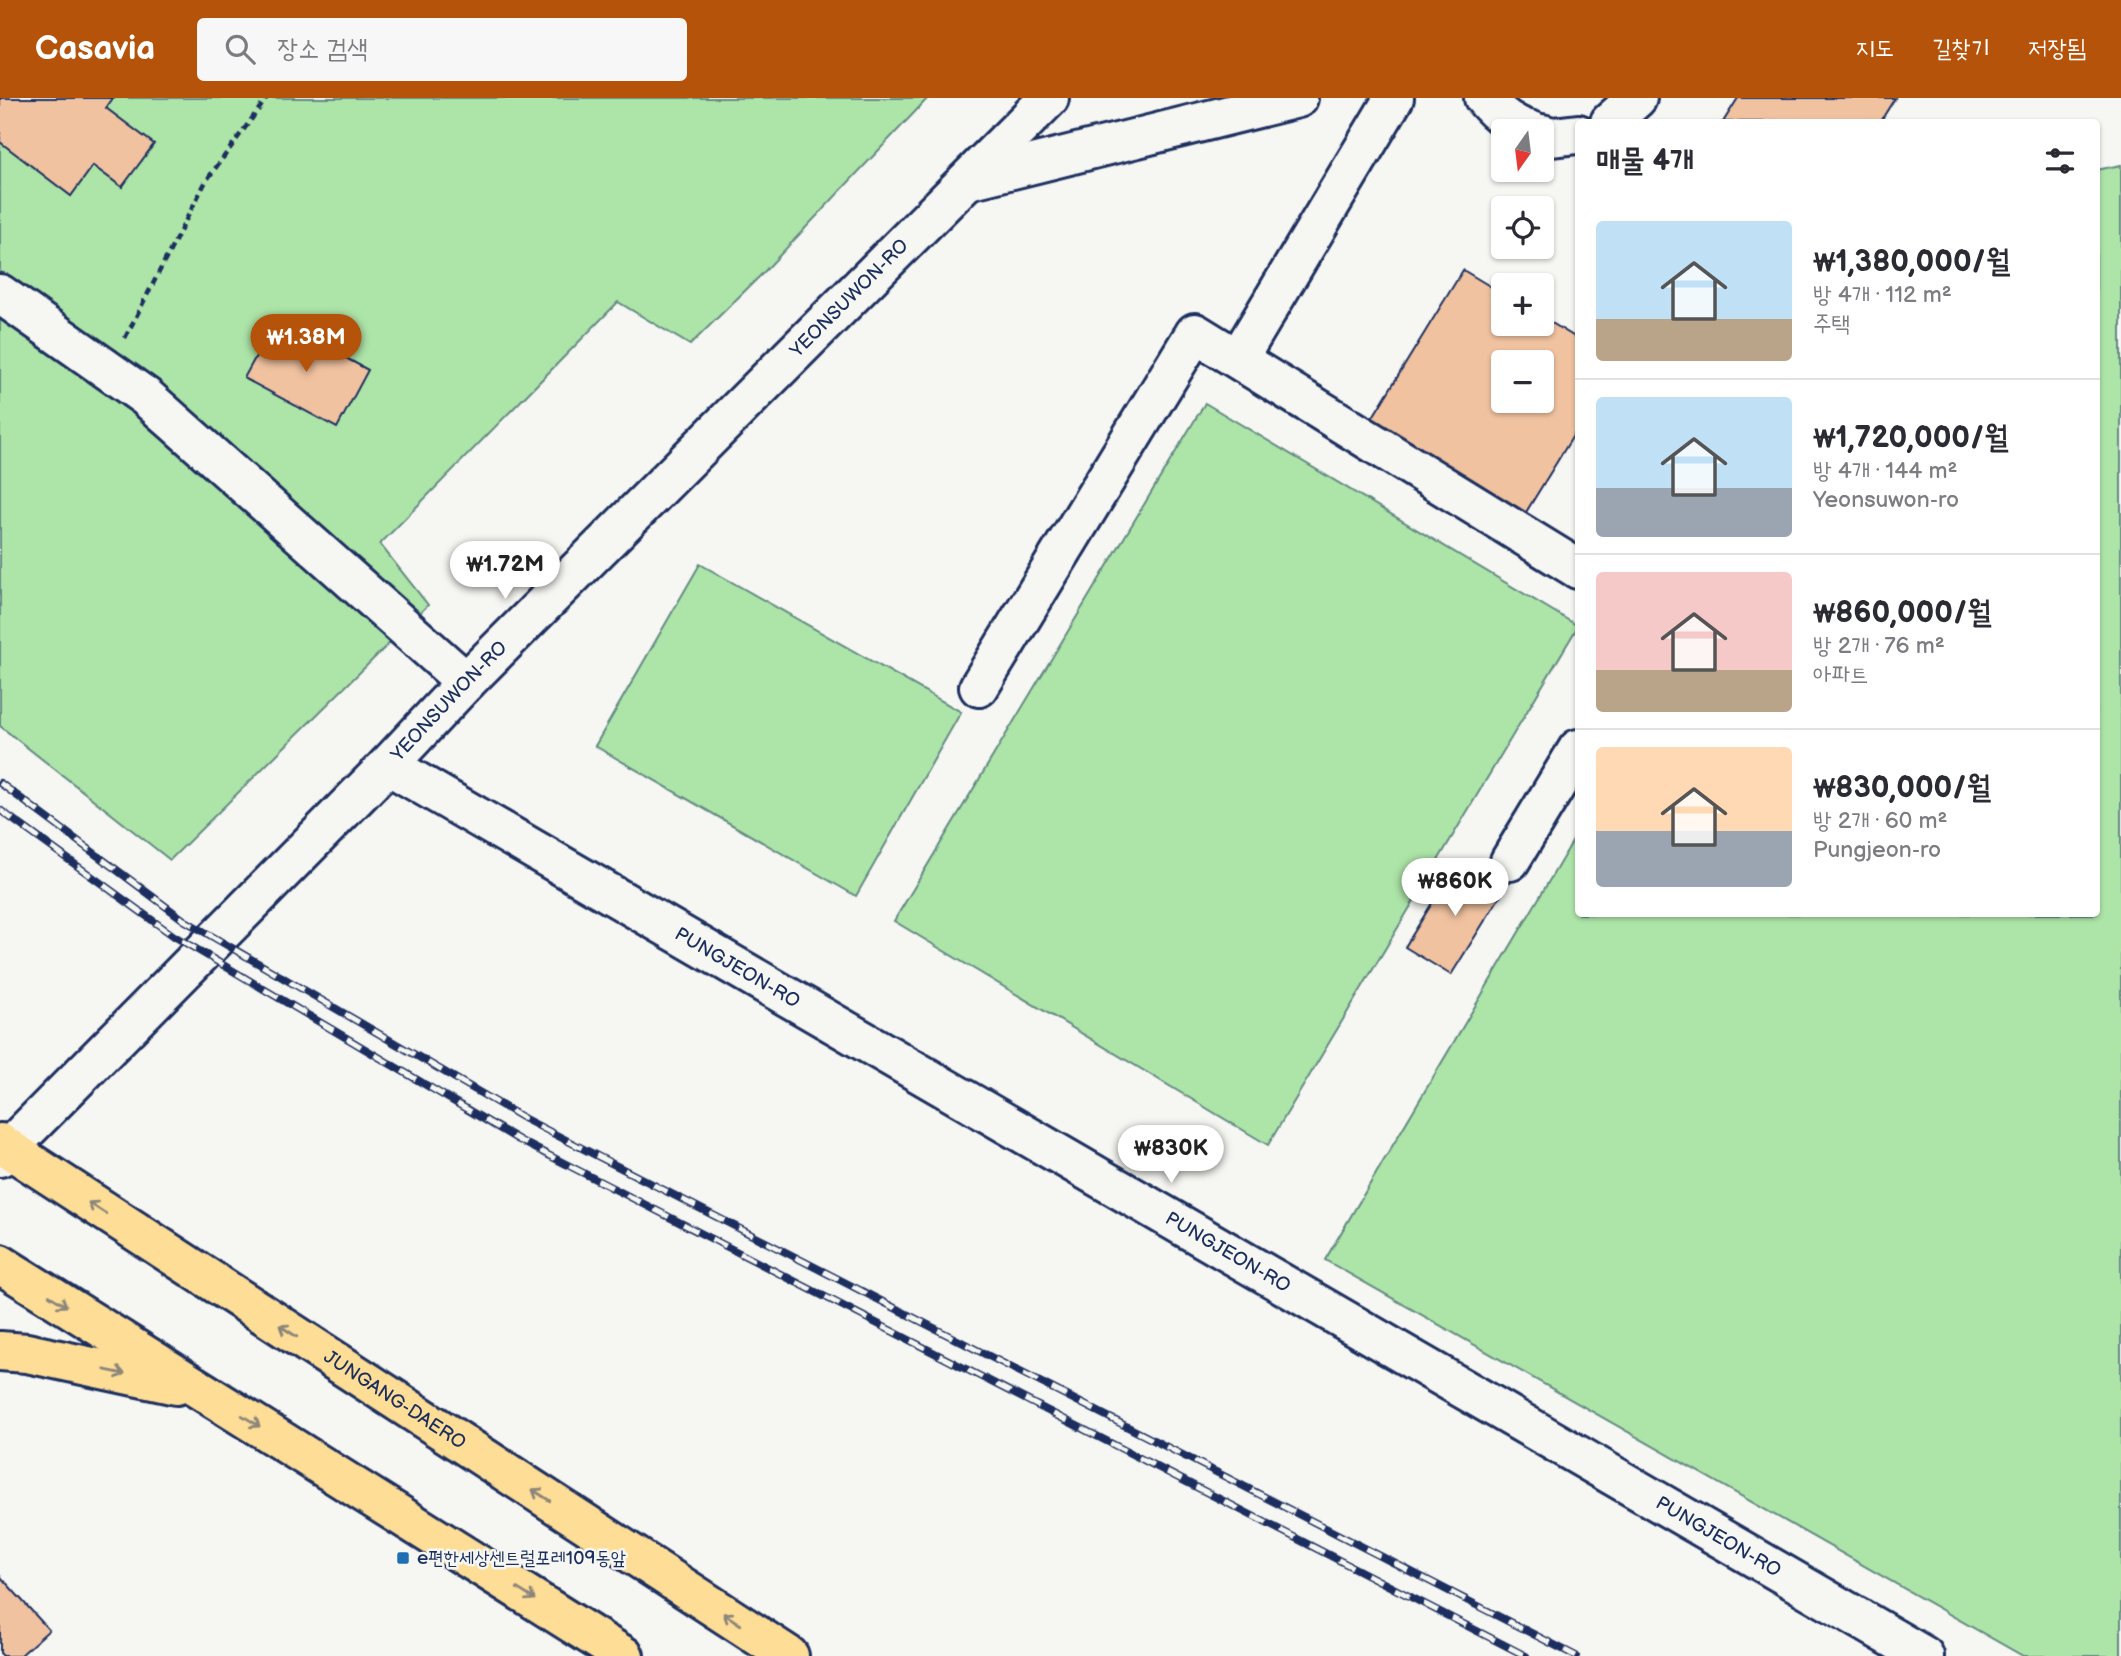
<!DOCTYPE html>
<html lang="ko">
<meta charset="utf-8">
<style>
:root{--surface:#fff;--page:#f7f7f7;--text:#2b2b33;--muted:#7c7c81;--line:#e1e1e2;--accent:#b45309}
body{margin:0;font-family:"Balsamiq Sans","Poor Story",sans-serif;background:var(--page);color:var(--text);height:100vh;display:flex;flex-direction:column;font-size:26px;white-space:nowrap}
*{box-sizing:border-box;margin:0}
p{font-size:23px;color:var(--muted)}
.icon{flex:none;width:38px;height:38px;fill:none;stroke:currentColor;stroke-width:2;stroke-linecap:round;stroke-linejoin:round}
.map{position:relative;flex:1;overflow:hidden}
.drawer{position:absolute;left:1575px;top:21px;width:525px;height:798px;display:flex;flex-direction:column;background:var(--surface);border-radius:7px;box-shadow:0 2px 5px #0004}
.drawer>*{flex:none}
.needle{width:46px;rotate:194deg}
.controls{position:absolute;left:1491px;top:21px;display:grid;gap:14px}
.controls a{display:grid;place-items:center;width:63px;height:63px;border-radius:7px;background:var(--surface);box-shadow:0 2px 5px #0004;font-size:35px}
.price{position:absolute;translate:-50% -60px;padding:0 16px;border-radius:24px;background:#fff;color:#222;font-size:23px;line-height:46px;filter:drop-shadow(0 2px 4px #0008)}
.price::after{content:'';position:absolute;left:50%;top:42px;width:21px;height:16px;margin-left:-10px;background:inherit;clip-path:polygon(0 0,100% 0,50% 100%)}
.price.on{background:var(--accent);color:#fff}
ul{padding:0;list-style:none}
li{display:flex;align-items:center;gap:21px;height:175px;padding:0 21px}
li+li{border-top:2px solid var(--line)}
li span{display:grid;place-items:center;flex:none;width:196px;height:140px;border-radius:7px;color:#555}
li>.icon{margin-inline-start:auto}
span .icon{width:84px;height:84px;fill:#fffc;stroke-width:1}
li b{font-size:30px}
h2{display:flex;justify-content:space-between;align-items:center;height:84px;padding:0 21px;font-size:30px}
header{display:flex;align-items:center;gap:42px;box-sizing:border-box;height:98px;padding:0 35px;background:var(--accent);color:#fff}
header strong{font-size:33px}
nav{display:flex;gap:38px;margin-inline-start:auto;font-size:24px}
.search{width:490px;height:63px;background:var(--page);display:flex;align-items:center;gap:18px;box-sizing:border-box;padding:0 24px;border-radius:7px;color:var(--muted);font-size:26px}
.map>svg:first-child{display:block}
.green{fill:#ade4a8;stroke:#648a83;stroke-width:2}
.building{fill:#f0c2a0;stroke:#1b2f5e;stroke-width:2;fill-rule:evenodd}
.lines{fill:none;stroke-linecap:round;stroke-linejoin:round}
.minor-casing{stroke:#1b2f5e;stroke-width:44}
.major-casing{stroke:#1b2f5e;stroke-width:44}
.path{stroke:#1b2f5e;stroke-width:4.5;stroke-dasharray:7 5;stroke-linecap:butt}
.minor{stroke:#f6f6f2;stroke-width:38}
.major{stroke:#fedd96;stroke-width:38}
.rail-casing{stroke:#1b2f5e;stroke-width:8}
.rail{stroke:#f6f6f2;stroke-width:5;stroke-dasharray:16;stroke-linecap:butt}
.oneway{stroke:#8c867a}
.poi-dot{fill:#1f6fb2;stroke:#f6f6f2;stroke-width:2.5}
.labels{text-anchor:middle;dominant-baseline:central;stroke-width:5;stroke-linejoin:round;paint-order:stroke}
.street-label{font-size:19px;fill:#1b2f5e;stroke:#f6f6f2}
.poi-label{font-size:19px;fill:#1b2f5e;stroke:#f6f6f2;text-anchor:start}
</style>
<header>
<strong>Casavia</strong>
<div class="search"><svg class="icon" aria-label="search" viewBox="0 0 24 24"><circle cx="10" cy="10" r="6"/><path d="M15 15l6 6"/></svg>장소 검색</div>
<nav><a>지도</a><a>길찾기</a><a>저장됨</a></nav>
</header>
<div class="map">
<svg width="2121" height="1558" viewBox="0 0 2121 1558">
<rect width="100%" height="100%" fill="#f6f6f2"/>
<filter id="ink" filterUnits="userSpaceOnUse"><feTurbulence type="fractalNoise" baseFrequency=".0143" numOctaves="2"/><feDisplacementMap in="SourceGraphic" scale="14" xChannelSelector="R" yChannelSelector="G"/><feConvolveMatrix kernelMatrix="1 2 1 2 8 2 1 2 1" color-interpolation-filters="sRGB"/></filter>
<g filter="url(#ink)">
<path class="green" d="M0,0h928l-165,175 -73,72 -72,-43 -238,242 48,61 -258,255 -170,-134z
M2121,67v1491h-98l-698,-396 253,-428v82h518v-744z
M1205,305l373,223 -310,519 -374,-224z
M700,466l261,148 -105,184 -261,-150z"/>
<path class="building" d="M0,0h113l-7,10 48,36 -32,43 -29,-21 -22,30 -71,-54z
M1738,0h157l-15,24h-157z
M1463,172l40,24v30h39v-7l36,22v93l-2,-1 -53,86 -152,-97zM1503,264h39v39h-39z
M276,222l92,50 -31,58 -93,-50z
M1458,763l46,29 -53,85 -46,-28z
M0,1478l49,54 -29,26h-17l-3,-3z"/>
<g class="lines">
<g class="minor-casing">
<g id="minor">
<path d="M1484,0c13,16 28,28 48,33"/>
<path d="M1610,24l27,-24"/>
<path d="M1542,36l10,3 26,-3"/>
<path d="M968,82l330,-82"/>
<path d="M0,196l146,103 320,285"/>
<path d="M1238,261l156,-261"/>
<path d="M979,589l216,-354 383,236"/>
<path id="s1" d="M388,667l1536,891"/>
<path d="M1510,763l68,-112"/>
<path id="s2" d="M0,1059l388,-392 78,-83 583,-584"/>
</g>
</g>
<g class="major-casing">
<g id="major">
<path id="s3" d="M0,1045l789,513"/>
<path d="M0,1166l624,392"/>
<path d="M0,1253l27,2 149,32"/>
</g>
</g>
<path class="path" d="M125,240l81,-157 61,-83"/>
<use href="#minor" class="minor"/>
<use href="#major" class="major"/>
<g class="rail-casing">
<path id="rail" d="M0,685l184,137 341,199 1051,537
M0,712l174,126 345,204 1007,516"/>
</g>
<use href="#rail" class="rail"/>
</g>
<defs><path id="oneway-shaft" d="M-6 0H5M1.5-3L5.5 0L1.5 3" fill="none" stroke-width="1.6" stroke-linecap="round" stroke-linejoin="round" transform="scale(1.75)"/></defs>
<g class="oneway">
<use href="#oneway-shaft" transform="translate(97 1110) rotate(-147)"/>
<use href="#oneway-shaft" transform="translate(58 1203) rotate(32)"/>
<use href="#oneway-shaft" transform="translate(288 1233) rotate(-147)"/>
<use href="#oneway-shaft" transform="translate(115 1274) rotate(12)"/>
<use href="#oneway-shaft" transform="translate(251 1323) rotate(32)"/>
<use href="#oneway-shaft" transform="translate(541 1397) rotate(-147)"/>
<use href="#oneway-shaft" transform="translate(526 1496) rotate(32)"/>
<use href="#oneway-shaft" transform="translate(732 1521) rotate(-147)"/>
</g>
</g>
<rect class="poi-dot" x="396" y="1453" width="14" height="14" rx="3.5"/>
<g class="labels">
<g class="street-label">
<text stroke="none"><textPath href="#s2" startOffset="1208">YEONSUWON-RO</textPath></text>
<text stroke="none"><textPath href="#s2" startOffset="640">YEONSUWON-RO</textPath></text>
<text stroke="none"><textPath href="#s1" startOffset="404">PUNGJEON-RO</textPath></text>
<text stroke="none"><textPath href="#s1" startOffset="971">PUNGJEON-RO</textPath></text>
<text stroke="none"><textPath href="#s3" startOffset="471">JUNGANG-DAERO</textPath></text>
<text stroke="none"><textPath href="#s1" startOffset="1538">PUNGJEON-RO</textPath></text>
</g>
<g class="poi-label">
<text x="417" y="1460">e편한세상센트럴포레109동앞</text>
</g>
</g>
</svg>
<div class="controls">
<a><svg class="needle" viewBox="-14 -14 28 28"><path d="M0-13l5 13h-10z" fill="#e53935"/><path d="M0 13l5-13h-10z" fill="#7c7c81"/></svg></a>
<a><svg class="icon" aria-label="locate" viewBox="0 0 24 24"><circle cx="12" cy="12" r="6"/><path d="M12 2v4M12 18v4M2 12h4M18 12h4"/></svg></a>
<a>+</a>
<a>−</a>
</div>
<b class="price on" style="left:306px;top:276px">₩1.38M</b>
<b class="price" style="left:505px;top:503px">₩1.72M</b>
<b class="price" style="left:1455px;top:820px">₩860K</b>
<b class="price" style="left:1171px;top:1087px">₩830K</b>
<section class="drawer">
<h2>매물 4개<svg class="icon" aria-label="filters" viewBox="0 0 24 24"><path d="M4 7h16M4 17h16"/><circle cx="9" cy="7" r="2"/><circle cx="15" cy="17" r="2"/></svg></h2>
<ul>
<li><span style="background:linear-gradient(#bfe0f5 70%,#b9a48a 0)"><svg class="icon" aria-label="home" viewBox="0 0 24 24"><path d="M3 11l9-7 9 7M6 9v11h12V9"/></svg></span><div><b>₩1,380,000/월</b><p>방 4개 · 112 m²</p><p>주택</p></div></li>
<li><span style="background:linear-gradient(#bfe0f5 65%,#9aa5b1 0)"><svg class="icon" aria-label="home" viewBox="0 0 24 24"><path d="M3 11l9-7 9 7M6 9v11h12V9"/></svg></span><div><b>₩1,720,000/월</b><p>방 4개 · 144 m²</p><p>Yeonsuwon-ro</p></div></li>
<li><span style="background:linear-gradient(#f6c9c9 70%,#b9a48a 0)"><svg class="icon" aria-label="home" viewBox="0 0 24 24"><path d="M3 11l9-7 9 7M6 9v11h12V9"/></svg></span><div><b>₩860,000/월</b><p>방 2개 · 76 m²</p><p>아파트</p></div></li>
<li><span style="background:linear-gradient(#ffd9b3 60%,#9aa5b1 0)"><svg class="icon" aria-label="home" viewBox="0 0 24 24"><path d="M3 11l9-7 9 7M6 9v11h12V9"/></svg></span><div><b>₩830,000/월</b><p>방 2개 · 60 m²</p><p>Pungjeon-ro</p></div></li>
</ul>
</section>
</div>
